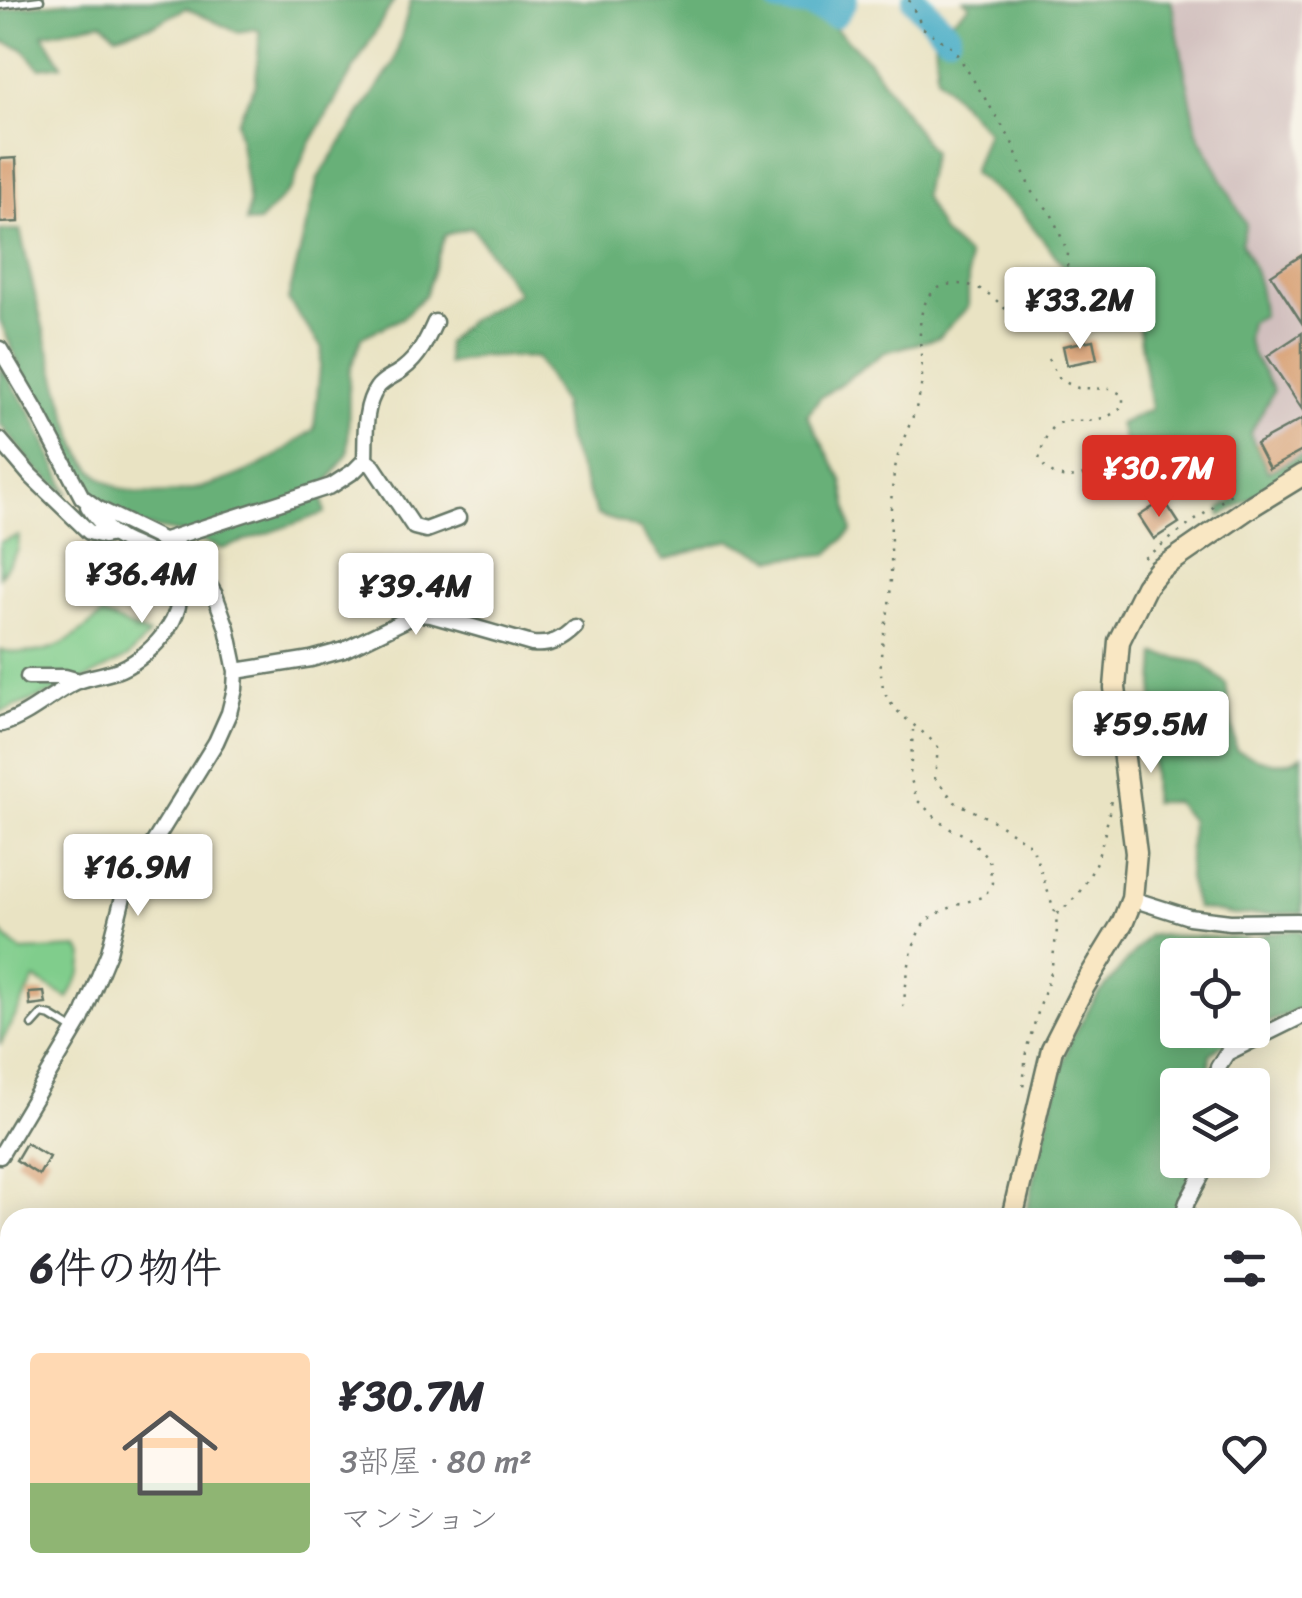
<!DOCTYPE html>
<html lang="ja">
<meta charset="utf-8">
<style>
:root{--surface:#fff;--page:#f7f7f7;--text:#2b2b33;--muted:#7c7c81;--line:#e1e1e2;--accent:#d93025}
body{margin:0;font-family:Sriracha,"Klee One",sans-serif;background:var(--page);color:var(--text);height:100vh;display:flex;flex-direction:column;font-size:38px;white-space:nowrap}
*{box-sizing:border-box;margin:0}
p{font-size:32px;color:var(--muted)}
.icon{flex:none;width:55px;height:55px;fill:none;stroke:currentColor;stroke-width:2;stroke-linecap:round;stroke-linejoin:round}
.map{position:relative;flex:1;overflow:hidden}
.side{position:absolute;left:0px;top:1208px;width:1302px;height:392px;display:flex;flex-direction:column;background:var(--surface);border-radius:30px 30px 0 0;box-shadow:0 5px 25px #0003}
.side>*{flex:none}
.fabs{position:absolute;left:1160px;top:938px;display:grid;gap:20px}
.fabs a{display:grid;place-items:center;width:110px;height:110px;border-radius:10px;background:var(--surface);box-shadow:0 5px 25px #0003;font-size:50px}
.price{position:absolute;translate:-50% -85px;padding:0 22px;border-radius:10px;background:#fff;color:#222;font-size:32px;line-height:65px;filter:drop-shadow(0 2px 5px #0008)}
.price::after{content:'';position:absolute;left:50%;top:60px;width:30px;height:22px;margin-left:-15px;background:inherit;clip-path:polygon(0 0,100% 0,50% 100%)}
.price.active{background:var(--accent);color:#fff}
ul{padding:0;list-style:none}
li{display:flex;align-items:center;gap:30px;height:250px;padding:0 30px}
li+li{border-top:2px solid var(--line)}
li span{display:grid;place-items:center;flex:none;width:280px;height:200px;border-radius:10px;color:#555}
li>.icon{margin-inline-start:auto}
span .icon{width:120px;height:120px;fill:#fffc;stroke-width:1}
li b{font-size:42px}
h2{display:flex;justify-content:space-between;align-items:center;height:120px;padding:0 30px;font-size:42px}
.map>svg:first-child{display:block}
.industrial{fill:#d1bfbe}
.green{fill:#80cd8c;stroke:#508560;stroke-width:2.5}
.forest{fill:#68b078;stroke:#447656;stroke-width:2.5}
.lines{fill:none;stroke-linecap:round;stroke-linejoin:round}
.river{stroke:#48adc7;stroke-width:28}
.building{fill:#d79e71}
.lane-casing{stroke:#676;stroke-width:11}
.street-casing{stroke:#676;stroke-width:19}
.secondary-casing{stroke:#676;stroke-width:25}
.path{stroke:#676;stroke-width:2.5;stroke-dasharray:2.5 8;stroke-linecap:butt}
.lane{stroke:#fff;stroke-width:6}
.street{stroke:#fff;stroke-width:14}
.secondary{stroke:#f9e7c3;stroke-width:20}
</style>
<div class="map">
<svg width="1302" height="1598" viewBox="0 0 1302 1598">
<rect width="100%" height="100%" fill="#f7f3e8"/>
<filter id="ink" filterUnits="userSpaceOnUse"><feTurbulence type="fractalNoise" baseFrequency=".01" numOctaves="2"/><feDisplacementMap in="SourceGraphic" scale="20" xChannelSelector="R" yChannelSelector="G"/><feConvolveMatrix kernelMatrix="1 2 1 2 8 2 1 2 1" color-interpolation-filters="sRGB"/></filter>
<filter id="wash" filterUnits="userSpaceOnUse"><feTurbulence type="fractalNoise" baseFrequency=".0048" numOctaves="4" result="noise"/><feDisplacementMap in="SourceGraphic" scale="40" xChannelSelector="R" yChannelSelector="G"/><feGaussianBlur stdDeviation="2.25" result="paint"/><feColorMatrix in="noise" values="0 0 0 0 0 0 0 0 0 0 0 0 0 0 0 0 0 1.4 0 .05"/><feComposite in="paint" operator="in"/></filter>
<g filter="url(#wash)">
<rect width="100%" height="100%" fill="#e9e3c3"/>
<path class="industrial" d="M1171,0h131v455l-34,17 -18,-38 24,-44 -21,-34 -6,-17 7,-74 -13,-23 -44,-110z"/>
<path class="green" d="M19,536l-1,14 -18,26v-34z
M102,615l47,20 -21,22 -54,28 -74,27v-62c47,10 68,-7 102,-35z
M0,932l21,19 57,-3 6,7 -2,17 -14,26 -33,-19 -35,66z"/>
<path class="forest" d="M86,0h308l-89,152 -13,35 -33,35 -13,1 3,-19 -12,-82 19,-39 4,-51 -5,-3 -18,3 -51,-24 -30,16 -40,11 -14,-13 -59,12 19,31 -22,3 -18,-20 -22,-7v-29l22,-6z
M411,0h346l72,22 40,39 63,91 -9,43 19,38 26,23v51l-30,31 -53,14 -65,46 -13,17 35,65 10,51 -24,23 -55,5 -43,-19 -67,20 -23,-31 -43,-14 -31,-79 -4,-33 -25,-45 -55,-2 -34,8 -2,-21 21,-21 51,-29 -46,-66 -27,8 -20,60 -23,23 -40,19 -13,35 -1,81 -27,38 4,22 -103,36 -42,-16 -43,-8 -54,-28 -36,-79 -27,-50 -20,-48v-90h20c13,58 26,114 43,170 7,23 13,52 30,70 36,41 114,20 157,0 23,-9 44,-27 64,-41l8,-81 -34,-48 30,-122 76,-115z
M964,0h207l26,132 49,93 -5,18c14,24 20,44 22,72l-13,7 -3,17 6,17 21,34 -24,44 18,38 34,-17v12l-81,49 -1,-7 16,-10 -2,-27 -7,-14 -30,-10h-71l-7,-24 32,-15 -13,-86 -45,7 -20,-52 -54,-69 -47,-36 15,-42 -50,-54 -2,-43 35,-29z
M0,366l32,48 37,81 -32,-25 -37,-46z
M1156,654l46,9 24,21 10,66c20,8 47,21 66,5v158l-68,2 -38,-7 -8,-30 3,-57 -16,-19h-22l-2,-66z
M1298,930l4,2v76l-49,21 -1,-74h-74v75h72l-32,17 -8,7 -1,31h-31v75h26l-25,57 -154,1 32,-135 13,-42 25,-42 54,-64 106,4 13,-6z
M69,1590h436l-8,8h-438z
M827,1590h333v8h-351z"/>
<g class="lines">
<path class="river" d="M780,0l29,4 25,10 10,-14
M916,1l31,33"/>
</g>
<g id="blocks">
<path class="building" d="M16,158l3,64 -19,1v-64z
M1302,255v68l-31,-48z
M1302,333v76l-35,-53z
M1093,340l4,19 -30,6 -4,-19z
M1302,419v32l-33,18 -13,-25z
M1164,500l15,23 -25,16 -15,-23z
M44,992l2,12 -16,2 -1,-13z
M26,1143l23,14 -10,18 -23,-15z"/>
</g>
</g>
<g filter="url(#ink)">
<use href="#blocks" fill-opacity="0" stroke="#676" stroke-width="2.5"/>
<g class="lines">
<g class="lane-casing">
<path id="lane" d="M0,5l40,-5
M32,1025l10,-11 9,2 23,14"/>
</g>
<g class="street-casing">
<path id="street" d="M0,349l39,66 43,82 15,11 80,39 18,15 20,33 12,33 9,43 -1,18 -6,24 -13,29 -91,147 -16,63 -28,68 -81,136
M0,440l30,35 59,57 15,4 10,-2
M365,460l8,6 41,61 12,3 32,-12
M165,540l166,-54 23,-15 11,-11c1,-22 -2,-53 12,-72 6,-9 18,-12 26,-19 16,-12 24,-29 32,-47
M236,671l75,-12 33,-9 74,-36 13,1 101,29c18,2 30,-4 43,-17
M28,677h37l14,4
M2,724c27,-8 49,-30 74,-42 14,-6 31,-7 45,-13 32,-14 76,-61 51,-98 -12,-19 -33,-22 -51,-32 -13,-7 -25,-21 -33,-33
M1132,899l57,18 41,5 68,-1 4,2
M1216,1085l2,-18 9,-14 75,-37
M1182,1218l5,-16 23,-42
M1207,1590l2,8"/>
</g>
<g class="secondary-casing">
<path id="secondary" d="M1012,1218l40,-169 31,-61 39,-64 10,-25 4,-46 -21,-165 4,-47 27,-55 13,-16 94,-65 49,-30
M0,1364l10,5"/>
</g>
<path class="path" d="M909,0l14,28 27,18 9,11 52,83 20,51 20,22 17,40 -2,29 -32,32 -21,2c-20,-18 -29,-32 -58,-32 -7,0 -15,2 -21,7 -25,23 -8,67 -13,96 -3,23 -15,43 -22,65 -14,47 -5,96 -9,144 -3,31 -14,59 -7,91 7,28 39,39 55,61l-3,30 20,24 43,21 34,23 24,69 1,15 -6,42 -25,78 -3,40
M1048,359l12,21 18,8 33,1 12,6v12c-5,3 -9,7 -15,9 -35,15 -56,-16 -69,44 28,39 60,2 92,-3 24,-4 56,-5 79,2 7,2 13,7 19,12l2,23 -87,64
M1057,914c37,-27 48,-72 54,-115
M903,1007c4,-25 5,-56 18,-79 10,-17 46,-26 64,-32l7,-13 -3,-24 -22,-23 -21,-9 -29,-27 -7,-24 3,-46"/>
<use href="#lane" class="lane"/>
<use href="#street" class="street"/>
<use href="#secondary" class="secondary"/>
</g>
</g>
</svg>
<div class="fabs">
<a><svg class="icon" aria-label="locate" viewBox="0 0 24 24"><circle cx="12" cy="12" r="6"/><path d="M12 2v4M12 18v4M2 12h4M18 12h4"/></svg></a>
<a><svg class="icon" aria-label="layers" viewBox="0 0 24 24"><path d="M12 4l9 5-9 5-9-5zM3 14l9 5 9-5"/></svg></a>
</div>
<b class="price" style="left:1080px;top:352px">¥33.2M</b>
<b class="price active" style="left:1159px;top:520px">¥30.7M</b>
<b class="price" style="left:142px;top:626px">¥36.4M</b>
<b class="price" style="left:416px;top:638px">¥39.4M</b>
<b class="price" style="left:1151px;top:776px">¥59.5M</b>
<b class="price" style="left:138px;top:919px">¥16.9M</b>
<section class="side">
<h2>6件の物件<svg class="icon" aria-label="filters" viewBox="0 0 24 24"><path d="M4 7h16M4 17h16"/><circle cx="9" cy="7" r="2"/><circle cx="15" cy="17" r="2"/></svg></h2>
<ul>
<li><span style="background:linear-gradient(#ffd9b3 65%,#8fb573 0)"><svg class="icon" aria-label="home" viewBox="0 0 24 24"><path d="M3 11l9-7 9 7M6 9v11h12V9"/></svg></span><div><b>¥30.7M</b><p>3部屋 · 80 m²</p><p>マンション</p></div><svg class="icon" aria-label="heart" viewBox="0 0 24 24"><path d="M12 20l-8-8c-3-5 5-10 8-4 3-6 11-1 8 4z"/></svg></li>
</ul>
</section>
</div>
